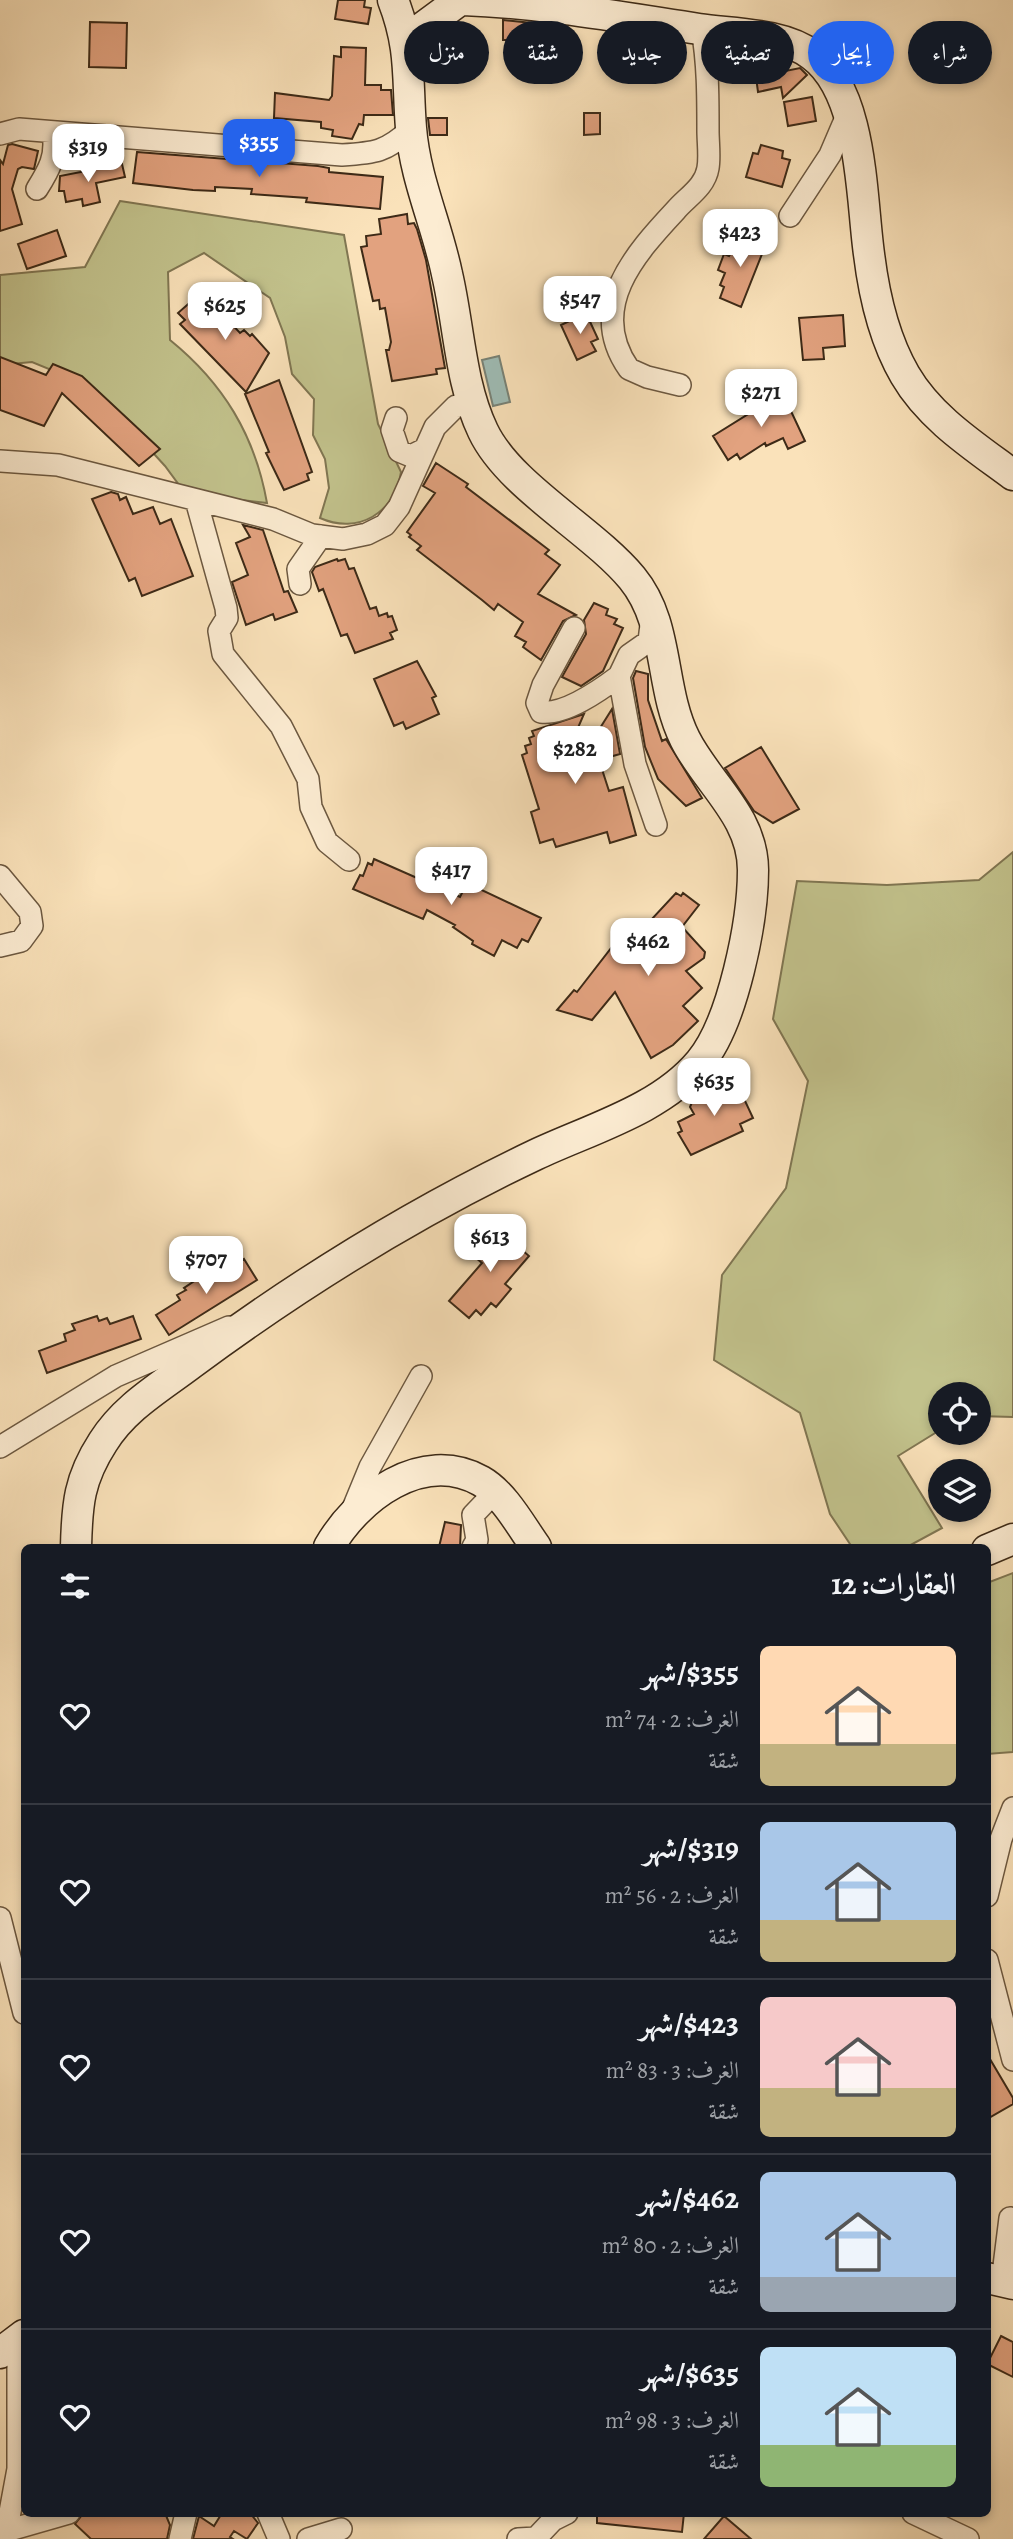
<!DOCTYPE html>
<html lang="ar">
<meta charset="utf-8">
<style>
:root{--surface:#171b24;--page:#242831;--text:#f1f3f6;--muted:#9ea1a6;--line:#363941;--accent:#2563eb}
body{margin:0;font-family:Alegreya,Amiri,serif;background:var(--page);color:var(--text);direction:rtl;height:100vh;display:flex;flex-direction:column;font-size:26px;white-space:nowrap}
*{box-sizing:border-box;margin:0}
p{font-size:23px;color:var(--muted)}
.icon{flex:none;width:38px;height:38px;fill:none;stroke:currentColor;stroke-width:2;stroke-linecap:round;stroke-linejoin:round}
.map{position:relative;flex:1;overflow:hidden;direction:ltr}
.details{position:absolute;left:21px;top:1544px;width:970px;height:973px;display:flex;flex-direction:column;background:var(--surface);border-radius:10px;box-shadow:0 4px 10px #0003;direction:rtl}
.details>*{flex:none}
.top-card{position:absolute;left:21px;top:21px;width:971px;height:63px;direction:rtl;display:flex;gap:14px}
.tools{position:absolute;left:928px;top:1382px;display:grid;gap:14px}
.tools a{display:grid;place-items:center;width:63px;height:63px;border-radius:50%;background:var(--surface);box-shadow:0 4px 10px #0003;font-size:35px}
.price{position:absolute;translate:-50% -60px;padding:0 16px;border-radius:14px;background:#fff;color:#222;font-size:23px;line-height:46px;filter:drop-shadow(0 2px 4px #0008)}
.price::after{content:'';position:absolute;left:50%;top:42px;width:21px;height:16px;margin-left:-10px;background:inherit;clip-path:polygon(0 0,100% 0,50% 100%)}
.price.selected{background:var(--accent);color:#fff}
ul{padding:0;list-style:none}
li{display:flex;align-items:center;gap:21px;height:175px;padding:0 35px}
li+li{border-top:2px solid var(--line)}
li span{display:grid;place-items:center;flex:none;width:196px;height:140px;border-radius:10px;color:#555}
li>.icon{margin-inline-start:auto}
span .icon{width:84px;height:84px;fill:#fffc;stroke-width:1}
li b{font-size:30px}
h2{display:flex;justify-content:space-between;align-items:center;height:84px;padding:0 35px;font-size:30px}
.pill{padding:0 24px;border-radius:32px;background:var(--surface);box-shadow:0 4px 10px #0003;font-size:24px;line-height:63px}
.pill.selected{background:var(--accent);color:#fff}
.map>svg:first-child{display:block}
.green{fill:#c2c28c;stroke:#807652;stroke-width:2}
.water{fill:#9fbdb6;stroke:#788276;stroke-width:2}
.building{fill:#e2a27f;stroke:#3d2a17;stroke-width:2}
.lines{fill:none;stroke-linecap:round;stroke-linejoin:round}
.street-casing{stroke:#6c5840;stroke-width:24}
.secondary-casing{stroke:#3d2a17;stroke-width:33}
.street{stroke:#fcecd2;stroke-width:21}
.secondary{stroke:#fcecd2;stroke-width:30}
</style>
<div class="map">
<svg width="1013" height="2539" viewBox="0 0 1013 2539">
<rect width="100%" height="100%" fill="#fae2ba"/>
<filter id="stains"><feTurbulence type="fractalNoise" baseFrequency=".00286" numOctaves="4"/><feColorMatrix values="0 0 0 0 .2 0 0 0 0 .09 0 0 0 0 .02 0 0 0 .5 -.17"/></filter>
<radialGradient id="worn" r=".72"><stop offset=".6" stop-color="#630" stop-opacity="0"/><stop offset="1" stop-color="#630" stop-opacity=".3"/></radialGradient>
<path class="green" d="M120,201l224,34 34,189 23,48c-6,41 -43,63 -81,46l9,-30 -4,-29 -12,-24 1,-36 -22,-25 -7,-37 -15,-39 -66,-45 -36,19 2,68c53,43 85,95 97,163l-82,-10 -20,-27 -72,-79 -61,-25 -32,3v-90l85,-8z
M1013,852v565l-35,-1v-21h-38v35l-42,26 44,72 -35,19h-55l-22,-33 -30,-101 -86,-53 8,-85 64,-87 22,-107 -35,-62 24,-138 90,4 92,-5z
M1013,1573v179l-26,2v-171z"/>
<path class="water" d="M499,356l11,46 -17,4 -11,-46z"/>
<path class="building" d="M338,0h27l-1,7 7,1 -3,16 -33,-5z
M503,20l49,5v15h-8v30h-24v-8h-5v-22h-12z
M90,22l37,1 -1,45 -37,-1z
M341,47l25,1 -1,37h16v5h10l2,25h-29l-1,10 -4,-1 -7,15 -20,-3 1,-6 -12,-2v-6l-47,-4 1,-25 54,7 3,-4 2,-40 7,1z
M800,68l7,7 -24,23 -2,-11 -23,5 -2,-15z
M812,97l4,24 -28,5 -4,-24z
M584,113h16v21l-16,1z
M428,118h19v17h-17z
M12,144l26,7 -4,18 -12,-2 -4,2 -6,20 10,35 -22,7v-71l3,4 5,-19z
M761,145l22,6 -1,7 8,2 -8,27 -36,-10 7,-24 5,1z
M137,152l181,14 11,2v4l54,5 -3,32 -74,-7 1,-4 -56,-4 1,-5 -37,-2v4l-22,-1 -60,-7z
M122,164l3,13 -29,6 4,19 -17,4 -1,-7 -16,3 -2,-11h-5l1,-15z
M407,214l1,10 6,-1 3,6 9,31 19,108 -9,1 1,5 -45,7 -6,-31h3l2,-8 -6,-34 -5,1 -1,-9 -6,1 -12,-54 6,-1 -1,-10 15,-2 -2,-15z
M751,229l13,5 -7,18 5,2 -21,53 -21,-9 4,-11 -4,-2 5,-12 -7,-3 6,-16 5,2 9,-14 6,3z
M57,230l9,26 -39,13 -9,-25z
M195,298l9,9 6,-6 30,32 4,-3 6,6 2,-2 17,19 -23,39 -66,-68 5,-4 -7,-7z
M586,313l12,26 -7,3 5,9 -19,9 -16,-35z
M843,315l2,31 -22,2 1,11 -21,1 -4,-42z
M0,357l46,18 7,-11 29,12 78,73 -21,17 -77,-73 -18,33 -44,-16z
M279,380l33,92 -5,2 2,6 -25,10 -18,-37 3,-1 -24,-58z
M782,392l23,49 -17,8 -5,-11 -17,8 -1,-3 -25,16 -3,-5 -9,6 -15,-24 40,-25 -2,-5z
M436,463l32,21 -2,3 83,63 -4,4 15,11 -22,29 38,21 -13,6 -22,39 -18,-13 3,-5 -11,-6 8,-14 -25,-18 -4,6 -12,-10 -65,-50 4,-4 -12,-9 2,-2 -4,-3 28,-39 -12,-7z
M111,492l7,2 2,6 6,-3 7,17 20,-7 7,17 11,-5 22,57 -51,20 -7,-18 -6,3 -37,-82z
M243,525l20,5 21,62 4,-1 9,21 -22,8 -2,-6 -27,11 -14,-43 16,-7 -12,-32 14,-6z
M337,559l1,2 7,-2 4,10 5,-1 16,41 6,-2 3,9 8,-3 1,4 4,-1 5,14 -7,3 3,6 -38,14 -8,-19 -6,2 -18,-47 -4,2 -7,-19 3,-5z
M594,603l14,6 -2,6 11,4 -3,5 9,4 -20,43 -22,15 -19,-9 24,-43 -2,-14z
M417,661l19,35 -4,2 7,16 -33,15 -3,-7 -9,4 -20,-47z
M636,671l12,3v26l14,41 4,-2 36,59 -16,8 -28,-27 -13,-32 -12,-69z
M612,709l8,45 -21,6 10,31 14,-4 13,48 -26,8 -3,-11 -51,15 -3,-8 -13,4 -9,-31 8,-3 -17,-54 5,-2 -2,-7 6,-2 -2,-6 5,-2 -2,-5 52,-17 -17,39 13,7z
M761,747l38,62 -26,14 -19,-12 -29,-43z
M374,859l86,38 7,-14 74,35 -13,24 -6,-3 -5,9 -15,-8 -8,16 -22,-12 1,-3 -20,-14 2,-2 -28,-15 -4,9 -70,-30 7,-14 3,1 5,-13 4,2z
M676,893l5,3 2,-3 16,12 -17,22 23,25 -1,6 -18,13 16,17 -19,18 15,15 -25,24 -22,13 -36,-66 -23,28 -35,-10 17,-20 3,2 52,-67 10,8z
M723,1082l5,11 11,-5 14,30 -13,6 3,7 -52,24 -13,-22 4,-2 -4,-9 16,-8 -4,-7 5,-12z
M496,1219l9,10 2,8 22,19 -24,28 6,5 -15,18 -5,-4 -10,12 -5,-5 -7,8 -20,-17 33,-38 -6,-5 12,-14 1,-12z
M244,1259l13,21 -88,55 -13,-20 24,-15 -3,-5 9,-5 -2,-2 24,-16 2,4 7,-5 2,4z
M97,1316l2,5 8,-3 3,6 23,-8 8,23 -94,34 -8,-22 27,-10 -2,-7 11,-4 -3,-6z
M445,1522l16,3 -1,22h-21z
M987,2054l26,44v6l-26,15z
M1001,2336l12,6v35l-26,-13z
M88,2513h77l5,12 -3,14h-76l-16,-15 7,-9z
M222,2513h28l8,10 -11,16 -13,-8 -4,6 3,2h-40l6,-23 15,10z
M597,2513h87l-2,19 -85,-9z
M724,2516l27,23h-47z"/>
<g class="lines">
<g class="street-casing">
<path id="street" d="M0,134l19,-5 323,26c33,-2 44,-3 69,-26
M37,189c12,-19 20,-33 16,-56
M790,216l40,-61 18,-42
M680,385l-33,-8 -18,-8c-43,-61 6,-115 47,-159 11,-13 29,-23 32,-42 2,-11 0,-26 0,-37 0,-35 0,-68 -6,-102
M396,418l-4,12 7,21 12,5 14,-7
M0,461l58,4 215,54 39,16 31,4 24,-5 18,-9 14,-18 36,-80 21,-21 17,-1
M196,500l30,108 1,10 -8,13 4,23 58,72 27,53 3,28 16,35 22,18
M300,584l-2,-15 23,-33
M652,617l-3,24 -20,14 -10,21 16,88 21,61
M574,628l-31,57 -6,18 4,9c24,3 58,-21 78,-36
M0,876l30,36 2,14 -11,15 -21,5
M0,1447l116,-71 113,-49
M351,1513l19,-46 51,-91
M473,1547l4,-7 -4,-25 21,-22
M987,1896l14,-57 12,-31
M0,1918l24,95
M987,1960l26,100
M1002,2282l8,-64
M268,2513l11,26
M913,2513l55,26
M6,2531l63,-18
M5,2539l13,-70v-127
M180,2539l6,-26
M308,2539l33,-10
M518,2539l18,-1 17,-18 14,-7"/>
</g>
<g class="secondary-casing">
<path id="secondary" d="M463,0c80,3 157,17 236,29 35,5 84,4 113,26 51,37 49,142 57,199 5,41 15,85 36,121 25,43 69,71 108,100
M407,39l53,-39
M76,1547c1,-43 3,-68 27,-105 22,-35 56,-54 89,-79 107,-79 223,-151 343,-208 55,-26 125,-45 165,-93 33,-39 53,-141 53,-192 0,-54 -46,-87 -68,-131 -26,-52 -15,-115 -53,-161 -40,-48 -123,-92 -149,-147 -23,-48 -24,-106 -36,-157 -10,-49 -32,-95 -36,-146 -4,-49 1,-79 -18,-128
M329,1547c28,-49 93,-99 152,-66 23,13 40,45 55,66
M987,1550l26,-11
M987,2278l26,6
M0,2353l24,-18"/>
</g>
<use href="#street" class="street"/>
<use href="#secondary" class="secondary"/>
</g>
<rect width="100%" height="100%" filter="url(#stains)"/>
<rect width="100%" height="100%" fill="url(#worn)"/>
</svg>
<div class="tools">
<a><svg class="icon" aria-label="locate" viewBox="0 0 24 24"><circle cx="12" cy="12" r="6"/><path d="M12 2v4M12 18v4M2 12h4M18 12h4"/></svg></a>
<a><svg class="icon" aria-label="layers" viewBox="0 0 24 24"><path d="M12 4l9 5-9 5-9-5zM3 14l9 5 9-5"/></svg></a>
</div>
<b class="price selected" style="left:259px;top:179px">$355</b>
<b class="price" style="left:88px;top:184px">$319</b>
<b class="price" style="left:740px;top:269px">$423</b>
<b class="price" style="left:580px;top:336px">$547</b>
<b class="price" style="left:225px;top:342px">$625</b>
<b class="price" style="left:761px;top:429px">$271</b>
<b class="price" style="left:575px;top:786px">$282</b>
<b class="price" style="left:451px;top:907px">$417</b>
<b class="price" style="left:648px;top:978px">$462</b>
<b class="price" style="left:714px;top:1118px">$635</b>
<b class="price" style="left:490px;top:1274px">$613</b>
<b class="price" style="left:206px;top:1296px">$707</b>
<div class="top-card">
<a class="pill">شراء</a>
<a class="pill selected">إيجار</a>
<a class="pill">تصفية</a>
<a class="pill">جديد</a>
<a class="pill">شقة</a>
<a class="pill">منزل</a>
</div>
<section class="details">
<h2>العقارات: 12<svg class="icon" aria-label="filters" viewBox="0 0 24 24"><path d="M4 7h16M4 17h16"/><circle cx="9" cy="7" r="2"/><circle cx="15" cy="17" r="2"/></svg></h2>
<ul>
<li><span style="background:linear-gradient(#ffd9b3 70%,#c2b280 0)"><svg class="icon" aria-label="home" viewBox="0 0 24 24"><path d="M3 11l9-7 9 7M6 9v11h12V9"/></svg></span><div><b>$355/شهر</b><p>الغرف: 2 · 74 m²</p><p>شقة</p></div><svg class="icon" aria-label="heart" viewBox="0 0 24 24"><path d="M12 20l-8-8c-3-5 5-10 8-4 3-6 11-1 8 4z"/></svg></li>
<li><span style="background:linear-gradient(#a9c7e8 70%,#c2b280 0)"><svg class="icon" aria-label="home" viewBox="0 0 24 24"><path d="M3 11l9-7 9 7M6 9v11h12V9"/></svg></span><div><b>$319/شهر</b><p>الغرف: 2 · 56 m²</p><p>شقة</p></div><svg class="icon" aria-label="heart" viewBox="0 0 24 24"><path d="M12 20l-8-8c-3-5 5-10 8-4 3-6 11-1 8 4z"/></svg></li>
<li><span style="background:linear-gradient(#f6c9c9 65%,#c2b280 0)"><svg class="icon" aria-label="home" viewBox="0 0 24 24"><path d="M3 11l9-7 9 7M6 9v11h12V9"/></svg></span><div><b>$423/شهر</b><p>الغرف: 3 · 83 m²</p><p>شقة</p></div><svg class="icon" aria-label="heart" viewBox="0 0 24 24"><path d="M12 20l-8-8c-3-5 5-10 8-4 3-6 11-1 8 4z"/></svg></li>
<li><span style="background:linear-gradient(#a9c7e8 75%,#9aa5b1 0)"><svg class="icon" aria-label="home" viewBox="0 0 24 24"><path d="M3 11l9-7 9 7M6 9v11h12V9"/></svg></span><div><b>$462/شهر</b><p>الغرف: 2 · 80 m²</p><p>شقة</p></div><svg class="icon" aria-label="heart" viewBox="0 0 24 24"><path d="M12 20l-8-8c-3-5 5-10 8-4 3-6 11-1 8 4z"/></svg></li>
<li><span style="background:linear-gradient(#bfe0f5 70%,#8fb573 0)"><svg class="icon" aria-label="home" viewBox="0 0 24 24"><path d="M3 11l9-7 9 7M6 9v11h12V9"/></svg></span><div><b>$635/شهر</b><p>الغرف: 3 · 98 m²</p><p>شقة</p></div><svg class="icon" aria-label="heart" viewBox="0 0 24 24"><path d="M12 20l-8-8c-3-5 5-10 8-4 3-6 11-1 8 4z"/></svg></li>
</ul>
</section>
</div>
